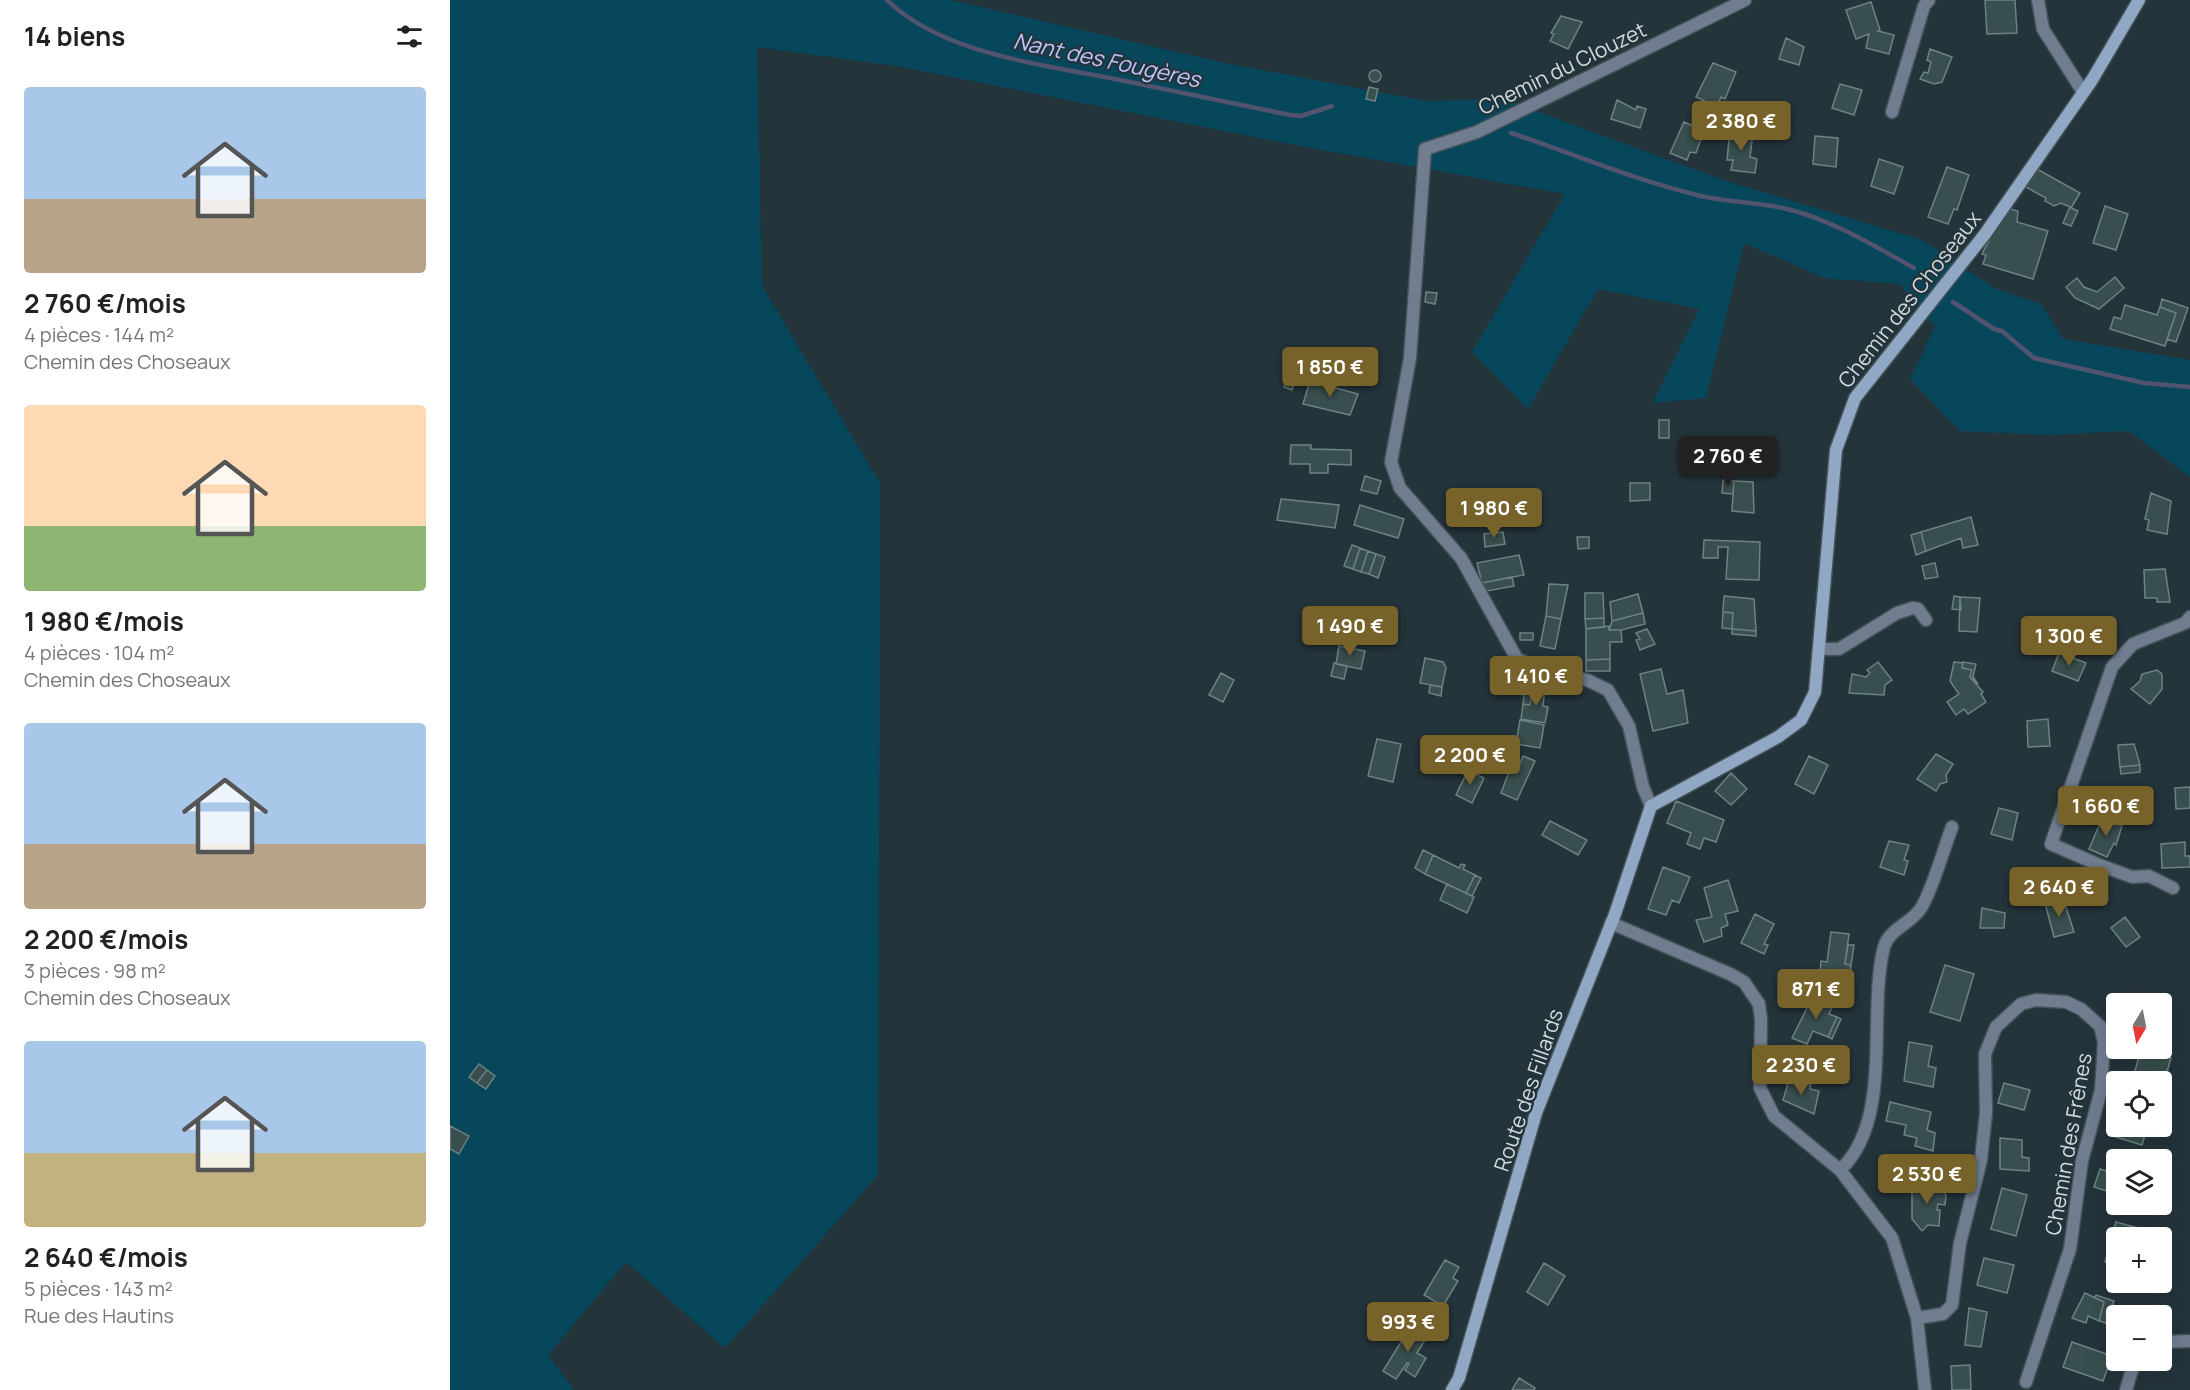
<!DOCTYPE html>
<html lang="fr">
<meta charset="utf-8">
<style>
:root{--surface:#fff;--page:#f6f6f6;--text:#222;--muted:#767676;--accent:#77622a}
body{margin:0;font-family:Manrope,sans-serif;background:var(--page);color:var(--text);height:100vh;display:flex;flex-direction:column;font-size:22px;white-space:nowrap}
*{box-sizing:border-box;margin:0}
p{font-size:20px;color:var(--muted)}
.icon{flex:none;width:33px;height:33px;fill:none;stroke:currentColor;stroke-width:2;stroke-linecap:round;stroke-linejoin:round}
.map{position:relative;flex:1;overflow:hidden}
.panel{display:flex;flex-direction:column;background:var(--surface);width:450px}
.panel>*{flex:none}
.needle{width:39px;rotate:190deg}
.tools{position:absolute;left:1656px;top:993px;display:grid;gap:12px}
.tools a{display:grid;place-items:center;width:66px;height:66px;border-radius:6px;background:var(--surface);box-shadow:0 6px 24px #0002;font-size:30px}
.price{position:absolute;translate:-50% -51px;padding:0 14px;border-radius:6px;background:var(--accent);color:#fff;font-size:20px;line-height:39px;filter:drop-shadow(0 2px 3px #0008)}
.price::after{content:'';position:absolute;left:50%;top:36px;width:18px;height:14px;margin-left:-9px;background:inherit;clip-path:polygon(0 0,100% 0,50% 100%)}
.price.selected{background:#222;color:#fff}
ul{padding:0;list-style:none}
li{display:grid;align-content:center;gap:12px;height:318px;padding:0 24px}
li span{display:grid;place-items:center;height:186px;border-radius:6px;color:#555}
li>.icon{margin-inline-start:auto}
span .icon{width:108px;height:108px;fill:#fffc;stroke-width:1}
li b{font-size:26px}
h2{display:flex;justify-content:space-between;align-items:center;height:72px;padding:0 24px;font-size:26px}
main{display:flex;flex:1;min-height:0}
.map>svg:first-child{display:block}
.green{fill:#06475c}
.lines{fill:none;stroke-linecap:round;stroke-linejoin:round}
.stream{stroke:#52536f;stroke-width:4.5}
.building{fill:#394e4e;stroke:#6d8283;stroke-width:1.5}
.street-casing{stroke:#435259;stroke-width:15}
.secondary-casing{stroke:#435259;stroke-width:15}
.street{stroke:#6f7d8f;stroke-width:12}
.secondary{stroke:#91a8c4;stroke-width:12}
.labels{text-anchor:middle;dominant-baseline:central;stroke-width:4.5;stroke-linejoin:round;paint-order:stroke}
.street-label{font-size:21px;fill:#d2dce0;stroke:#24343b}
.water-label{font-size:22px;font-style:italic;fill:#c1c3fe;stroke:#24343b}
</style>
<main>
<section class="panel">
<h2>14 biens<svg class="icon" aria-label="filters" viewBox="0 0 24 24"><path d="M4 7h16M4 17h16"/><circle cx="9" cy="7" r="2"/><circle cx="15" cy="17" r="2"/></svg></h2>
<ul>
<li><span style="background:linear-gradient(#a9c7e8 60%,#b9a48a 0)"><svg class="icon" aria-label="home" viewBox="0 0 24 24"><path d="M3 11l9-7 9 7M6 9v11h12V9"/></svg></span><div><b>2 760 €/mois</b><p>4 pièces · 144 m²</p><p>Chemin des Choseaux</p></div></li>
<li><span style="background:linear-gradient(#ffd9b3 65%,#8fb573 0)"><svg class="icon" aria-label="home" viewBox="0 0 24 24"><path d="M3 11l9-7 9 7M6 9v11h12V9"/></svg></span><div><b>1 980 €/mois</b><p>4 pièces · 104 m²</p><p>Chemin des Choseaux</p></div></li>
<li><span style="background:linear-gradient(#a9c7e8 65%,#b9a48a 0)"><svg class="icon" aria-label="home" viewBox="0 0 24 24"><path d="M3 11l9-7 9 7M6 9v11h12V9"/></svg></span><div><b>2 200 €/mois</b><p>3 pièces · 98 m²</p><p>Chemin des Choseaux</p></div></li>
<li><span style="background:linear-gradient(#a9c7e8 60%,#c2b280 0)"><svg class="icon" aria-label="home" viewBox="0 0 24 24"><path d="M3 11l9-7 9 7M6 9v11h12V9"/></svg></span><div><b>2 640 €/mois</b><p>5 pièces · 143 m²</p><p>Rue des Hautins</p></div></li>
</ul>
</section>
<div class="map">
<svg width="1740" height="1390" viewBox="0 0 1740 1390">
<rect width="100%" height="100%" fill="#24343b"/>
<path class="green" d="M0,0h500l275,63 201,38 78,-2 219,81 199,60 74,49 45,15 22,35 127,21v117l-61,-46 -80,4 -89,-4 -50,-52 25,-52 -35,-43 -76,-6 -80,-35 -38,155 -53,5 46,-94 -101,-20 -70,120 -56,-57 93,-158 -281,-51 -387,-77 -140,-19 5,239 118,197 -2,692 -153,173 -99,-86 -78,93 26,35h-124z"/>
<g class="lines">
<path class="stream" d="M437,0c57,56 162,65 238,81 55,11 110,23 165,34l11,1 31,-10
M1061,133c63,21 126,48 190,63 30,7 61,6 90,14 45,12 83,36 123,58
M1503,302l41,27 8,2 32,27 110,25 46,4"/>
</g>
<path class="building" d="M1535,0h30l2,33 -30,1z
M1421,2l9,28 -2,1 16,4 -5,19 -23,-6 3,-14 -13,5 -10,-29z
M1111,16l21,6 -14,27 -18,-8 4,-7 -3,-1z
M1336,38l18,9 -5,18 -20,-6z
M1480,49l22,8 -10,25 -8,2 -14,-5 4,-7 4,1 3,-11 -4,-2z
M1263,63l23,9 -11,27 -4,-2 -4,10 -21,-10z
M919 76a6 6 0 1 1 12 0a6 6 0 1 1-12 0Z
M1390,84l22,6 -8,25 -22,-7z
M919,87l9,2 -3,12 -9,-2z
M1167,100l19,10 1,-4 9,3 -6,19 -29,-9z
M1234,122l20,9 -8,22 -6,-1 -3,8 -17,-7z
M1280,130l23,3 -3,24 7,2 -2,14 -24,-3 2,-10h-6z
M1365,136l23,2 -2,29 -23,-3z
M1429,159l24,8 -9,27 -23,-8z
M1497,167l22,8 -12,35 -3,-1 -6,15 -20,-7z
M1587,169l43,24 -9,15 7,3 -7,15 -8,-3 7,-16 -9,-4 -7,3 -9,-5 1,-3 -20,-11z
M1655,206l23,8 -12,36 -23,-7z
M1556,208l12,3 -1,11 31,9 -15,48 -50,-15 3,-9 -4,-1z
M1665,277l9,11 -25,21 -24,-11 -9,-11 11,-9 7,9 13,5z
M976,292l11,1 -2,11 -10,-2z
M1712,299l26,9 -12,34 -9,-3 9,-26 -16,-6z
M1675,305l32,10 3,-8 16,6 -11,33 -55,-17 4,-12 7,2z
M837,375l9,3 -4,12 -8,-3z
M860,381l48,13 -8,21 -47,-11z
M1209,420h10v18h-10z
M841,445h20v4l40,1v15l-23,-1v9h-18v-9h-20z
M915,476l16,5 -4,13 -16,-4z
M1273,480l11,1 -1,13 -11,-1z
M1284,481l19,1 1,31 -22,-2z
M1180,483h20v17l-20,1z
M1701,493l20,8 -4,33 -20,-4 2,-10 -4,-1z
M831,499l58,6 -4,23 -58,-8z
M910,505l44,14 -6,19 -44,-13z
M1521,517l7,28 -15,3 -2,-10 -35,13 -5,-19z
M1053,532l2,12 -20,3 -1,-13z
M1471,532l5,19 -10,4 -5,-20z
M1127,537h12v11l-11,1z
M1254,540l56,2 -1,38 -33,-1 2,-32h-10v11h-15z
M902,545l8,3 -7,21 -9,-3z
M910,548l8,3 -7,21 -8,-3z
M918,551l8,3 -7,20 -8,-2z
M926,554l9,3 -7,21 -9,-4z
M1069,555l5,20 -42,8 -5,-20z
M1485,563l3,14 -13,2 -3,-13z
M1715,569l5,33h-13v-4h-12l-1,-28z
M1062,577l2,9 -27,5 -5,-8z
M1099,584l19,1 -7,34 -15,-3z
M1135,593h18l1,25 -19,1z
M1188,594l5,19 -31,8 -2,-19z
M1274,596l30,3 2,32 -24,-2 1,-16 -10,-1z
M1504,596l6,1 1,13 -9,-1z
M1510,597l20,1 -3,34 -18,-1z
M1273,612l10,1 -1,16 -10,-1z
M1193,613l2,11 -24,6h-12l3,-9z
M1096,616l15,3 -6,30 -15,-3z
M1154,618v9l-18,2 -1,-10z
M1159,626v4h12l1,12h-12v17l-24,1v-31z
M1197,629l8,15 -15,6 -4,-10 4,-1 -4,-6z
M1282,629l24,2v5l-24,-2z
M1070,633h13v7h-13z
M889,646l26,5 -4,18 -25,-5z
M1609,653l27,10 -8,18 -26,-10z
M975,658l18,4 3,6 -4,19 -22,-4z
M1160,659v12h-24v-11z
M1428,662l14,18 -7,5 -1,10 -35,-2 3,-19 14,3 4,-4 -3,-3z
M1504,662l9,1 -1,5 10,2 -2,7 13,15 -2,2 5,8 -18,12 -4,-5 -8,6 -9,-13 12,-8 -9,-13z
M1513,662l13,2 -3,13 5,7 -8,-7 2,-7 -10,-2z
M884,663l13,3 -3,13 -13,-3z
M1211,669l6,25 16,-4 5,33 -35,8 -13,-57z
M1707,670l5,4v15l-12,15 -19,-15 9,-8 2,-7z
M771,673l13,7 -11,22 -14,-7z
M980,685l12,2 -1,9 -12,-3z
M1075,685l8,2 -3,18 -7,-1z
M1083,687l12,1 -2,18 5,1 -3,16 -24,-4 2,-15 7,1z
M1598,719l2,27 -22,1 -1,-26z
M1070,720l24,5 -4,23 -24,-4z
M927,739l24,5 -8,38 -25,-6z
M1684,744l6,21 -20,2 -2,-22z
M1001,754l14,4 -3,10 -13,-5z
M1486,754l17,10 -7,11 1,7 -7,2 -4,7 -19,-12z
M1073,756l12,5 -18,39 -16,-7 12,-32 7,3z
M1359,756l19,9 -14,29 -19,-10z
M1690,765v7l-19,2 -1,-7z
M1018,770l16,8 -12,25 -16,-8z
M1281,773l16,16 -16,16 -16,-14z
M1740,787v21l-14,1 -1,-21z
M1226,801l48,19 -8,22 -12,-4 -4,11 -13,-5 4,-11 -24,-10z
M1549,808l19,5 -6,27 -21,-6z
M1653,816l19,10 -6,19 -2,-2 -7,14 -18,-8z
M1100,821l37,19 -9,15 -36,-20z
M1439,841l20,4 -5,15 4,1 -4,14 -24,-8z
M1735,842v14h5v11l-28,1 -1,-24z
M973,850l10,5 -8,19 -10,-6z
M983,855l26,13 2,-4 4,1 -2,4 12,6 -9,18 -41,-19z
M1213,867l27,10 -11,26 -7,-3 -6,15 -18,-6z
M1025,875l6,3 -9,18 -6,-3z
M1278,880l10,31 -13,3 3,11 -7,3 1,8 -18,6 -8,-22 16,-3 -8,-29z
M997,884l27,13 -7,16 -27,-13z
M1613,898l11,34 -20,5 -9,-34z
M1532,908l23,5 -1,15h-24z
M1305,914l19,10 -10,20 4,1 -4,9 -23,-11z
M1675,917l15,20 -14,10 -15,-19z
M1381,932l18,2 -4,30 6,1 -1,10 -30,-3 1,-11 6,1z
M1398,945h6l-3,20 -6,-1z
M1495,965l29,9 -14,47 -30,-9z
M1364,994l20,9 -5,11 8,3 -9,20 -15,-6 -6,13 -15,-6z
M1387,1017l4,2 -9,20 -4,-2z
M1459,1042l23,4 -4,20 8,2 -3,19 -29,-6z
M1691,1049l30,9 -8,28 -1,-4 -29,-4z
M29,1064l8,6 -10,13 -8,-6z
M37,1070l8,6 -9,13 -9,-6z
M1339,1080l22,5 -1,4 9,2 -5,23 -31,-14z
M1554,1083l26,7 -6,20 -26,-7z
M1440,1102l41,10 -4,18 8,3 -2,18 -18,-5 2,-8 -13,-3 2,-10 -20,-4z
M1664,1117l2,9 31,2 -5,17 -33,-10z
M0,1126l19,10 -10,18 -9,-5z
M1550,1138l22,2v17l7,1v13l-29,-2z
M1650,1169l16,5v20l-22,-7z
M1462,1185l27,2 7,8 -1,10 -7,-1 -1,6h3l-1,16 -11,-1 -6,6 -10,-12z
M1552,1188l25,7 -11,41 -25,-7z
M1666,1222l26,7 -3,9h-23v27l-11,-3z
M1534,1258l30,7 -7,28 -30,-8z
M995,1260l14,7 -6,11 5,3 -15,25 -19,-11z
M1094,1263l21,13 -17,29 -21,-13z
M1635,1293l19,9 -5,19 -11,-5 -2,7 -14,-5z
M1646,1295l18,6 -8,22 -7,-2 5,-19 -9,-4z
M1519,1308l18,4 -6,35 -16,-2z
M964,1321l16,11 -13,21 9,5 -11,19 -10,-7 4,-6 -2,-1 -11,16 -13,-8z
M1622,1342l40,14 -9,25 -40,-14z
M1520,1365l1,25h-19l-1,-24z
M1069,1378l16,10 -1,2h-22z"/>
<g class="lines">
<g class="street-casing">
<path id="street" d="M1588,0l5,29 40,63
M1442,112l32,-106 5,-6
M1371,649h18l58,-36 16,-5 5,1 8,11
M1201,806l-8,-19 -14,-61 -21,-36 -21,-10 -47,-11 -23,-10 -56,-101 -61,-70 -9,-26 19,-104 15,-209 52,-17 268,-132
M1723,888l-24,-12 -17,1 -35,-13 -46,-20 61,-177 21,-23 52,-21 5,-6
M1161,923l119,51 14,8 15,22 2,16 -1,68 14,28 66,54 52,68 25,80 8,72
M1390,1170c54,-50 27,-156 44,-223 5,-18 28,-24 37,-39 11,-17 23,-60 31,-81
M1467,1318l26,-4 9,-9 8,-62 21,-83 5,-47 -1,-59 11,-27 25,-23 15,-4 30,2 15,7 19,17 4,16 -3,48 -19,71 -12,88 -44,133
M1712,1342l28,-1
M1676,1390l9,-30"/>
</g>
<g class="secondary-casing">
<path id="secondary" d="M1002,1390l7,-12 77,-265 79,-199 36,-108 127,-69 23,-17 14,-28 21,-242 19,-52 130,-164 107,-154 47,-80"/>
</g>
<use href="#street" class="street"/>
<use href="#secondary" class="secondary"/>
</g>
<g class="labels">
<g class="street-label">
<text transform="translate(1112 68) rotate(-26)">Chemin du Clouzet</text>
<text transform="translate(1459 299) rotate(-52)">Chemin des Choseaux</text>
<text transform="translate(1078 1090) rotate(-71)">Route des Fillards</text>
<text transform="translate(1618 1144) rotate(-80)">Chemin des Frênes</text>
</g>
<g class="water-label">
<text transform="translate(657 60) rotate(12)">Nant des Fougères</text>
</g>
</g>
</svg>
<div class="tools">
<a><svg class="needle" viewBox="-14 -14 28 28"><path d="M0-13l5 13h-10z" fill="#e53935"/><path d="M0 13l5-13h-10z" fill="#767676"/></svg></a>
<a><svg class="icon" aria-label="locate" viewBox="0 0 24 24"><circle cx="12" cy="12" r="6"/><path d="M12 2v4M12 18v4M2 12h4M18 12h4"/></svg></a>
<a><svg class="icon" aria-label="layers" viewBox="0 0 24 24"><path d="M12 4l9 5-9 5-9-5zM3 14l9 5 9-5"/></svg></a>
<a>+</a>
<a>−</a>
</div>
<b class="price" style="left:1291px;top:152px">2 380 €</b>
<b class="price" style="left:880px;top:398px">1 850 €</b>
<b class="price selected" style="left:1278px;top:487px">2 760 €</b>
<b class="price" style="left:1044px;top:539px">1 980 €</b>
<b class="price" style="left:900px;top:657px">1 490 €</b>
<b class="price" style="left:1619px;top:667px">1 300 €</b>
<b class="price" style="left:1086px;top:707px">1 410 €</b>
<b class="price" style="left:1020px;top:786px">2 200 €</b>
<b class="price" style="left:1656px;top:837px">1 660 €</b>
<b class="price" style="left:1609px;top:918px">2 640 €</b>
<b class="price" style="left:1366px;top:1020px">871 €</b>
<b class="price" style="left:1351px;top:1096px">2 230 €</b>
<b class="price" style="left:1477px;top:1205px">2 530 €</b>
<b class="price" style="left:958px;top:1353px">993 €</b>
</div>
</main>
